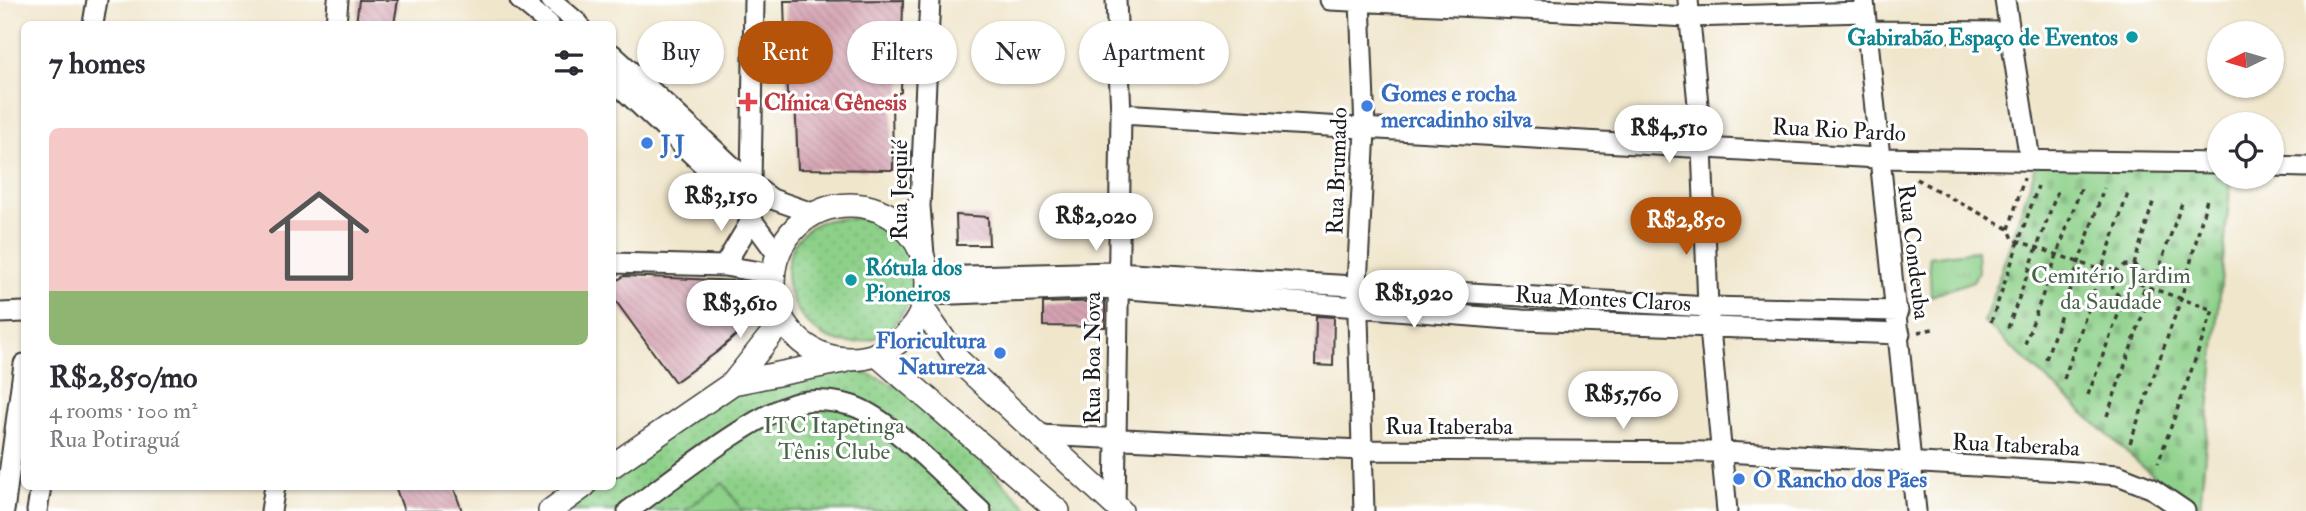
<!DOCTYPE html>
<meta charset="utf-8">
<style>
:root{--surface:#fff;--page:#f2f2f3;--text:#2b2b33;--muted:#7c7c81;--line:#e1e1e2;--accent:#b45309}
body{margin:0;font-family:"IM FELL Double Pica",serif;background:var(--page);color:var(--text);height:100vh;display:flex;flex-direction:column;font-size:26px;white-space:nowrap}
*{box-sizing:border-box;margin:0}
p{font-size:23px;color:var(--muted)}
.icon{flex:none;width:38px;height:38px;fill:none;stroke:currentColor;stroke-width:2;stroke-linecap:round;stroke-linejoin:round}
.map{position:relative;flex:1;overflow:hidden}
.side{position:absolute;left:21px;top:21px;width:595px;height:469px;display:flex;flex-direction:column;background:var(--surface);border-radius:10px;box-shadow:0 2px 5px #0004}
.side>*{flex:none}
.top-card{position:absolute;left:637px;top:21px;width:665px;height:63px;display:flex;gap:14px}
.needle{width:46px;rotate:265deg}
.tools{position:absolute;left:2207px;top:21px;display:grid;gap:14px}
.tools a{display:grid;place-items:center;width:77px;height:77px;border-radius:50%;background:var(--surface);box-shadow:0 2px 5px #0004;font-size:35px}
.price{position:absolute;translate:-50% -60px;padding:0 16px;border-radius:24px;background:#fff;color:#222;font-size:23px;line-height:46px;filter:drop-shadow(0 2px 4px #0008)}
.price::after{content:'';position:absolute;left:50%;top:42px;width:21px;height:16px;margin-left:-10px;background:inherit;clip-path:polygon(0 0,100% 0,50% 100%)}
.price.on{background:var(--accent);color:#fff}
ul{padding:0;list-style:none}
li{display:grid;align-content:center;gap:14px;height:371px;padding:0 28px}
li+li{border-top:2px solid var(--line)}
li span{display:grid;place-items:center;height:217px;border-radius:10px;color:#555}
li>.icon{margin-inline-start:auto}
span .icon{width:126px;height:126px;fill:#fffc;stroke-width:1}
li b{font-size:30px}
h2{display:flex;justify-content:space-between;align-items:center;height:84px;padding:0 28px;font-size:30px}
.chip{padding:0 24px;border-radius:32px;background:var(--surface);box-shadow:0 2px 5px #0004;font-size:24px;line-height:63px}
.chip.on{background:var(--accent);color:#fff}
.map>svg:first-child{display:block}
.grass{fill:url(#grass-tufts);stroke:#547652;stroke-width:2}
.cemetery{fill:url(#cemetery-stones);stroke:#547652;stroke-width:2}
.park{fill:url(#park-dots);stroke:#547652;stroke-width:2}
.garden{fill:#8dd089;stroke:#547652;stroke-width:2}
.building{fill:url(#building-back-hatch)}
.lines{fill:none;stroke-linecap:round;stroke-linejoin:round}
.minor-casing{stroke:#3c3a36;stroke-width:23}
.major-casing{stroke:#3c3a36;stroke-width:26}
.path{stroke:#3c3a36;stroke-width:3.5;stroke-dasharray:5 5;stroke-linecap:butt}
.minor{stroke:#fff;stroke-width:19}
.major{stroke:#fff;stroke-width:23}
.culture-dot{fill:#0f9aa8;stroke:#fff;stroke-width:2.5}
.health-dot{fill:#e0444e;stroke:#fff;stroke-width:2.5}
.shop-dot{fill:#3f7fe0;stroke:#fff;stroke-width:2.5}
.labels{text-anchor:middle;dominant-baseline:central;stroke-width:6;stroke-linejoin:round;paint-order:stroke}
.culture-label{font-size:23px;font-weight:bold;fill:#0d838f;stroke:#fff;text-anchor:end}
.shop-label{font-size:23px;font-weight:bold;fill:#366cbe;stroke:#fff;text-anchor:start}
.health-label{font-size:23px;font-weight:bold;fill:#be3a42;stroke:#fff;text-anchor:start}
.street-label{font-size:23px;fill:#1c1c1c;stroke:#fff}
.park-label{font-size:23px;fill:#496448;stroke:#fff}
</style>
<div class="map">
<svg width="2306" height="511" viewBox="0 0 2306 511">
<defs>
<pattern id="grass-tufts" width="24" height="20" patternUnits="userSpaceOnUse" patternTransform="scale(1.75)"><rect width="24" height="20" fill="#8dd089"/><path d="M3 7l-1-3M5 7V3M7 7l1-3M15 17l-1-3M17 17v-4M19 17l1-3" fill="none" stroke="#79b276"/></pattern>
<pattern id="cemetery-stones" width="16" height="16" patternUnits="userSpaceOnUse" patternTransform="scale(1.75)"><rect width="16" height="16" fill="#8dd089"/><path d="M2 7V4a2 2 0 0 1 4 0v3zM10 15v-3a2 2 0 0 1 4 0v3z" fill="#79b276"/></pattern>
<pattern id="park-dots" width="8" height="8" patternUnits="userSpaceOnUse" patternTransform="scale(1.75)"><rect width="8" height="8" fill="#8dd089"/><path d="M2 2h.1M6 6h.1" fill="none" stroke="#79b276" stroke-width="1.8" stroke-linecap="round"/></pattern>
<pattern id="building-back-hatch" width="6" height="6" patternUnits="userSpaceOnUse" patternTransform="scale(1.75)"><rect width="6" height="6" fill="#d4a2b1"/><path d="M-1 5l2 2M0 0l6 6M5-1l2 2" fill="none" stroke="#b58b98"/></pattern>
</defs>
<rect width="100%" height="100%" fill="#fff"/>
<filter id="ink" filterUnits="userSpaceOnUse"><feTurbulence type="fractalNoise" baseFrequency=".0143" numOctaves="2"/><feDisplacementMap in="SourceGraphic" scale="14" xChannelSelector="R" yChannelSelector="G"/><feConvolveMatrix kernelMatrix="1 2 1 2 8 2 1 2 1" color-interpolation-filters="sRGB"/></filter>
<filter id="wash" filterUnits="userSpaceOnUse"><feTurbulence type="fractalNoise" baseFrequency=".00686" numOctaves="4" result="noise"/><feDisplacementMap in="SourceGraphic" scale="28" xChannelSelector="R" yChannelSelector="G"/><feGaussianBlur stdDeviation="1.57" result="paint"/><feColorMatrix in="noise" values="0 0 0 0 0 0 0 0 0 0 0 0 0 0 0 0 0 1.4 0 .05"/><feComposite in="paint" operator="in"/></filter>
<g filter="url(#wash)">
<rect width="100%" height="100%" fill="#f0e6cc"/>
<path class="grass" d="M1977,251l1,21 -5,9 -42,15 -2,-39z"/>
<path class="cemetery" d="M2038,160l181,2v15h12l-31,331 -55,-39 -161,-147z"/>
<path class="park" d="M855,218c8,1 19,0 27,3 55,21 36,122 -32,122 -54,-1 -87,-81 -41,-115 13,-10 30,-9 46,-10z
M844,364l69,29 118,118h-469l34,-24 16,-1 1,-11 130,-95z"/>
<path class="garden" d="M723,483l20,28h-59z"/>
<g id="blocks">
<path class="building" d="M359,0h39l-4,24h-38z
M903,0l-2,92 -9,4 1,74 -95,-1 -3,-72 -8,-2 -3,-94z
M956,215l32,2 1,28h-32z
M624,276l114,5 22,33 -43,38 -42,30 -63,-86v-12z
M1105,301v26l-62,-1v-23z
M1316,316l18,1 -1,49 -18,-1z
M395,486h58l9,25h-58z"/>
</g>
</g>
<g filter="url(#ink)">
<use href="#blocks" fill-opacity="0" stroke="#3c3a36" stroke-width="2"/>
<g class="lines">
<g class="minor-casing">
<path id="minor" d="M520,0l29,24
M551,0l28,24
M1330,0l359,17 175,-5
M1360,0l5,130 -8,155 7,226
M1688,0l14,146 6,161 19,204
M2005,0l25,160
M1864,1l52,510
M93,24l4,-24
M336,24l2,-24
M1865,31l144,1
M612,54l139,130 21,15 43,15
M612,79l101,95 22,23 42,57
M1121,114l756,44 342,5
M2272,166l34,1
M751,184l3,-184
M893,217l27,-11
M924,255l-4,-49 10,-206
M612,263l112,3 48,8
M724,266l27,-45
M928,277l188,-5 592,35 190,4
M928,295l188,-7 406,32 378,14
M0,313l24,-1
M1039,435l322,15 363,2 339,19 55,4 33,13 34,23
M1115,506l6,-392 -5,-114
M4,511l20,-147
M37,511l4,-25
M271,511l4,-25
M628,511c42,-29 125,-98 172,-109 16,-3 37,-1 53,4 39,13 96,76 128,105"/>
</g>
<g class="major-casing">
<path id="major" d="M773 282a77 77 0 1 1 154 0a77 77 0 1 1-154 0Z
M923,309l36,52 162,150
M876,354l182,157
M733,383l110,-22
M612,466l121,-83 49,-62
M550,511l34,-25"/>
</g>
<path class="path" d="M1916,179l93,50 4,10 200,71 -55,153
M2009,229l15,-51
M2112 282a17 17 0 1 1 34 0a17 17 0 1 1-34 0Z
M2134,265l20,-66
M1991,322l47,-136
M2008,328l51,-141
M1918,332l15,-3
M2025,344l56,-156
M2046,359l58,-171
M2064,379l64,-186
M2088,395l36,-96
M2107,416l76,-216
M2130,443l51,-144 26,-100"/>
<use href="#minor" class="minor"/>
<use href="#major" class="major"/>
</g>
</g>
<g class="culture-dot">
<circle cx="2132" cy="37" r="7"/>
<circle cx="851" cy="280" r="7"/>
</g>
<path class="health-dot" d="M744.5 91.5h7v7h7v7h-7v7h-7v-7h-7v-7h7z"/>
<g class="shop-dot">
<circle cx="1367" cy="106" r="7"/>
<circle cx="647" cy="143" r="7"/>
<circle cx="1000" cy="353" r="7"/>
<circle cx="1739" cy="479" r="7"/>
</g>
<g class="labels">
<g class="culture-label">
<text x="2118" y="37">Gabirabão Espaço de Eventos</text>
<text x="865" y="267" text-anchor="start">Rótula dos<tspan x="865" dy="26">Pioneiros</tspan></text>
</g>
<g class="shop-label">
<text x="1381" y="93">Gomes e rocha<tspan x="1381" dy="26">mercadinho silva</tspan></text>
<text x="661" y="143">J J</text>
<text x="986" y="340" text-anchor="end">Floricultura<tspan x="986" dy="26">Natureza</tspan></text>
<text x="1753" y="479">O Rancho dos Pães</text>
</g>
<g class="health-label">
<text x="764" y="102">Clínica Gênesis</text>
</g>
<g class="street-label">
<text transform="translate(1839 130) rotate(3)">Rua Rio Pardo</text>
<text transform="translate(1337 171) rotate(-88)">Rua Brumado</text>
<text transform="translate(899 190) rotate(-90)">Rua Jequié</text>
<text transform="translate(1914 252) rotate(83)">Rua Condeuba</text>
<text transform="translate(1603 299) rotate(3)">Rua Montes Claros</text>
<text transform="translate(1092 358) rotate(-90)">Rua Boa Nova</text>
<text x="1449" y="426">Rua Itaberaba</text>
<text transform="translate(2016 445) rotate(3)">Rua Itaberaba</text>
</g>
<g class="park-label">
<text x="2111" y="275">Cemitério Jardim<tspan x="2111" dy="26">da Saudade</tspan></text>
<text x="834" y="425">ITC Itapetinga<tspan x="834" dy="26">Tênis Clube</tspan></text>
</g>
</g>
</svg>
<div class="tools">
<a><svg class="needle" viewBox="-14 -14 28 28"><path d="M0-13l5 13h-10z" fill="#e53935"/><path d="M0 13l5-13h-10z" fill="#7c7c81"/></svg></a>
<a><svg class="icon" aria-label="locate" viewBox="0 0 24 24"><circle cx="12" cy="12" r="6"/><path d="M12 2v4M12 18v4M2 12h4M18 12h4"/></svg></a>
</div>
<b class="price" style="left:1669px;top:165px">R$4,510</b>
<b class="price" style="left:721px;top:233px">R$3,150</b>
<b class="price" style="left:1096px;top:253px">R$2,020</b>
<b class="price on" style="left:1686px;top:257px">R$2,850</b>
<b class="price" style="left:1414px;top:330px">R$1,920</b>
<b class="price" style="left:740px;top:340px">R$3,610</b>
<b class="price" style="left:1623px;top:431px">R$5,760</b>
<div class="top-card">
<a class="chip">Buy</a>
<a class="chip on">Rent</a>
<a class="chip">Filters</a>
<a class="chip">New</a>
<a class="chip">Apartment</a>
</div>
<section class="side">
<h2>7 homes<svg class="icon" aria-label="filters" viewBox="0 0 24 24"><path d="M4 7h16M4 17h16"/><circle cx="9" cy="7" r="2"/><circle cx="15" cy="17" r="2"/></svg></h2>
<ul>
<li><span style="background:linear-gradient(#f6c9c9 75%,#8fb573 0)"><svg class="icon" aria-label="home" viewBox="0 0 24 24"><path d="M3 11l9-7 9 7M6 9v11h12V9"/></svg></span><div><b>R$2,850/mo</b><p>4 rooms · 100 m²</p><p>Rua Potiraguá</p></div></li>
</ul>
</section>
</div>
